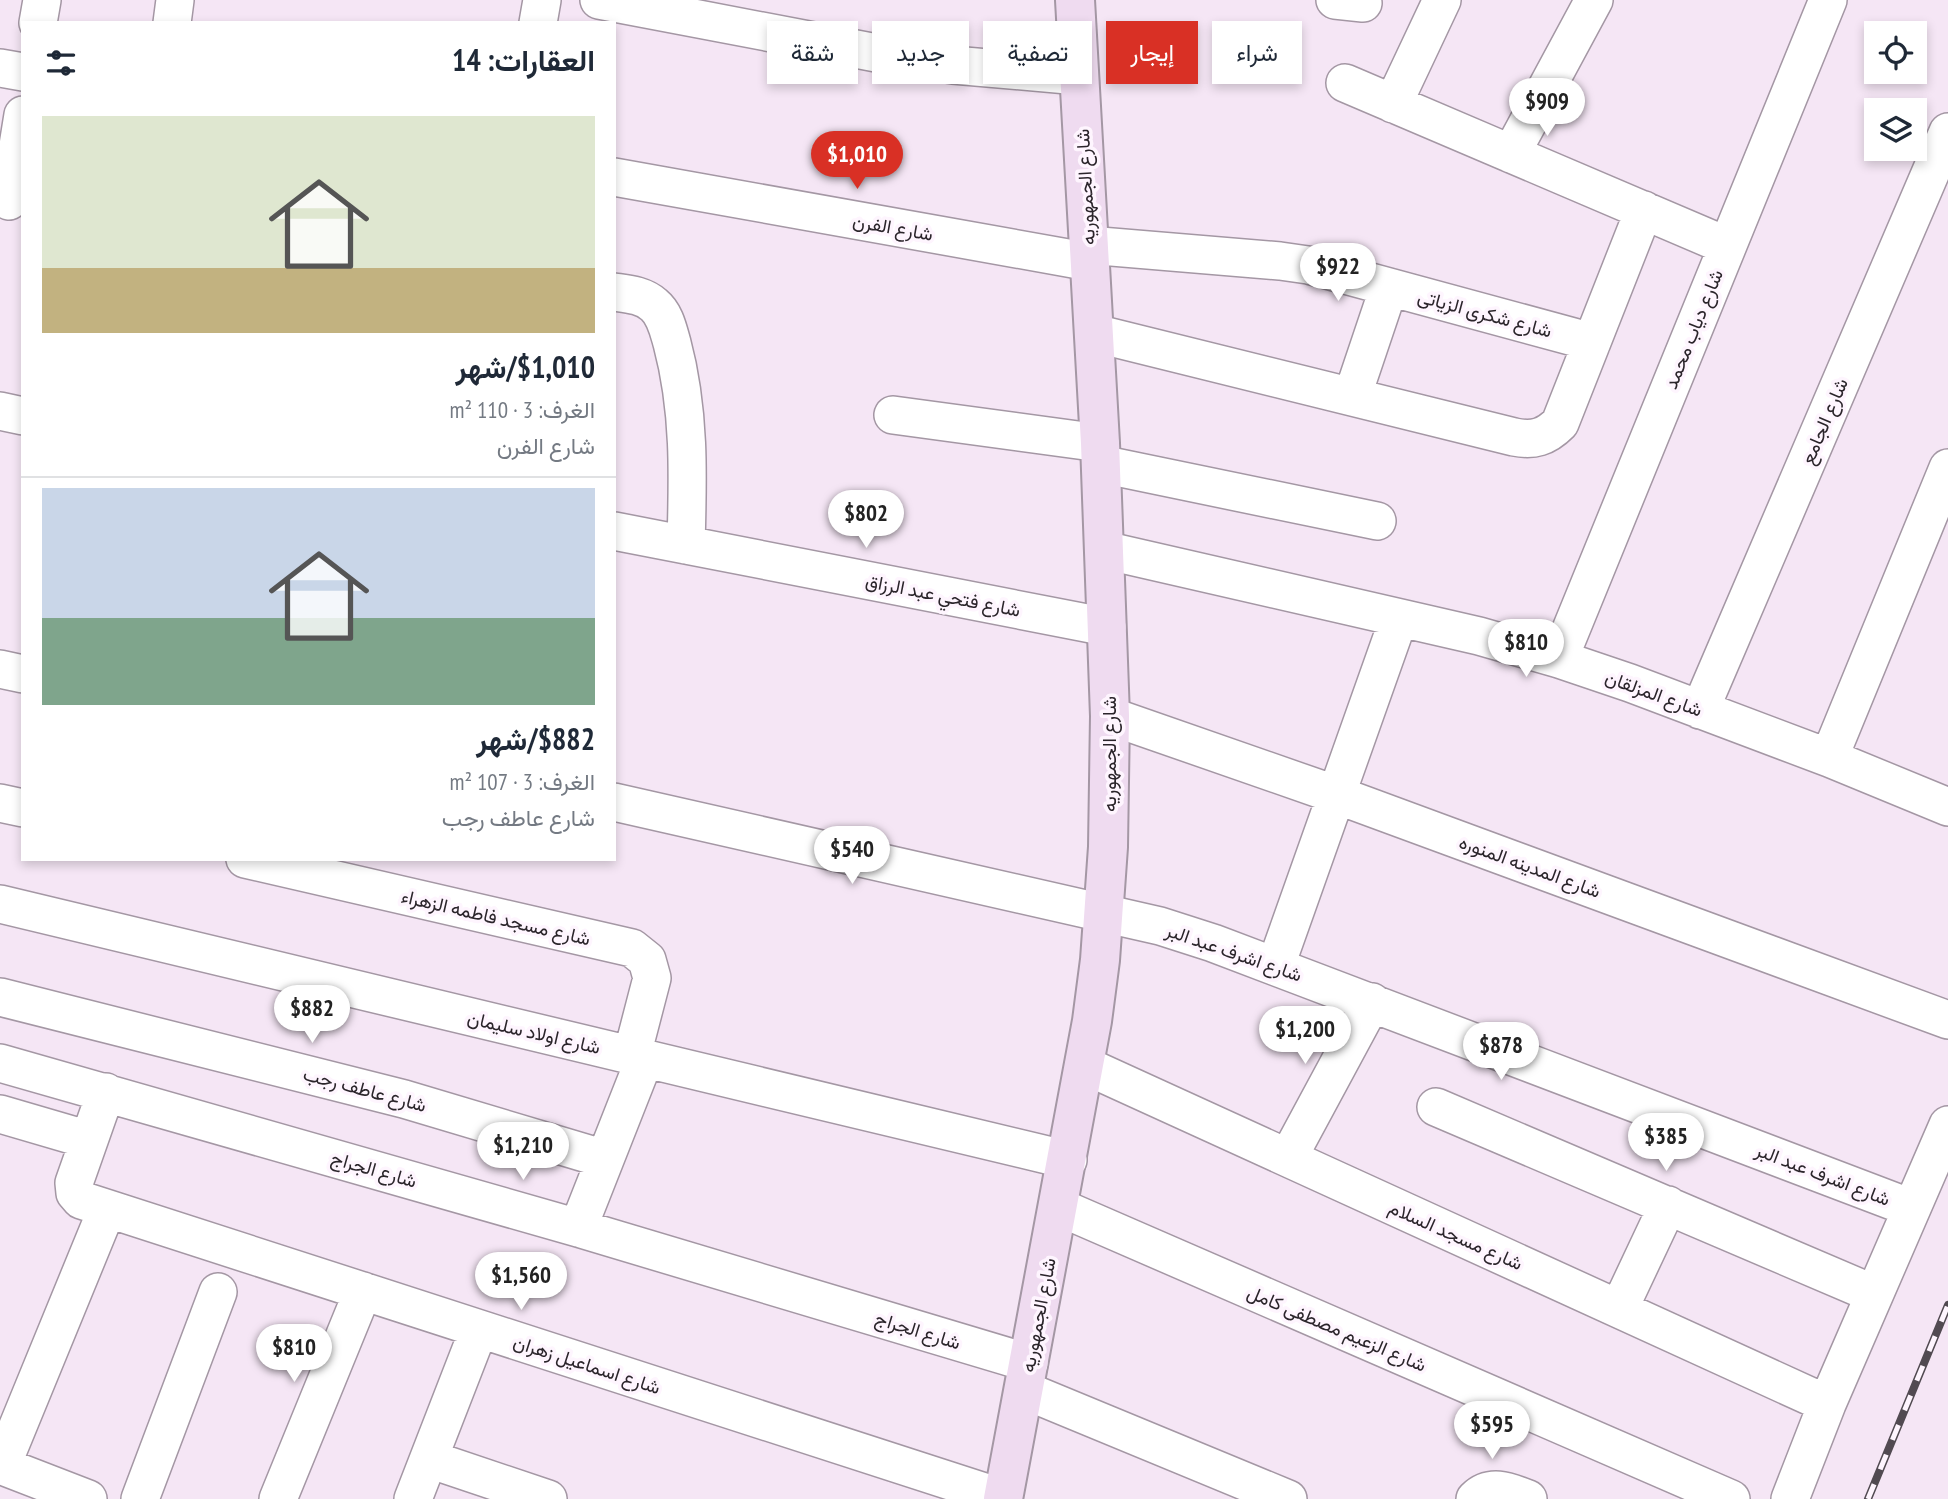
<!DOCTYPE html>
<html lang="ar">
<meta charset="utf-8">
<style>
:root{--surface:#fff;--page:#f6f6f7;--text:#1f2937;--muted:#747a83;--line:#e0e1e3;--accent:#d93025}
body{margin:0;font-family:"PT Sans Narrow",Vazirmatn,sans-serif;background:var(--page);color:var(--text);direction:rtl;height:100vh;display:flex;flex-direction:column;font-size:26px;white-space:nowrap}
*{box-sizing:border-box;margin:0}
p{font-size:23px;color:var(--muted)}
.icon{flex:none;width:38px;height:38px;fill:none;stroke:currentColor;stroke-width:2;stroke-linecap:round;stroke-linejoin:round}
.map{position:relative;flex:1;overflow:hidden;direction:ltr}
.side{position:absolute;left:21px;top:21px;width:595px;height:840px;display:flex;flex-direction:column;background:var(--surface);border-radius:0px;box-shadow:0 4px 10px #0003;direction:rtl}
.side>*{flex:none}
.banner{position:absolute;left:637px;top:21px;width:665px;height:63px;direction:rtl;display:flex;gap:14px}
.fabs{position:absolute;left:1864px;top:21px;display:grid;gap:14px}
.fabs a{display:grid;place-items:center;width:63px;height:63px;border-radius:0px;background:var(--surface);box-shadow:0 4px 10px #0003;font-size:35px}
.price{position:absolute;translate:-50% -60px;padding:0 16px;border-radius:24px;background:#fff;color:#222;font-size:23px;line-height:46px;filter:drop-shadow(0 2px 4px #0008)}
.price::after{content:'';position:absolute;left:50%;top:42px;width:21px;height:16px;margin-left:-10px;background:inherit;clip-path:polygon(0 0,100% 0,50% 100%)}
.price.on{background:var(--accent);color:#fff}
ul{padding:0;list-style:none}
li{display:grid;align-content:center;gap:14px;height:371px;padding:0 21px}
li+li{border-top:2px solid var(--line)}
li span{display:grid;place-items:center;height:217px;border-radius:0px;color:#555}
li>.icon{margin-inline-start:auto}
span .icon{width:126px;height:126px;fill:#fffc;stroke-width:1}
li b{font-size:30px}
h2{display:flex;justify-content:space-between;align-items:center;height:84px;padding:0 21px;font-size:30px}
.chip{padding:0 24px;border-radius:0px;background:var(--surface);box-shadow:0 4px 10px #0003;font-size:24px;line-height:63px}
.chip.on{background:var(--accent);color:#fff}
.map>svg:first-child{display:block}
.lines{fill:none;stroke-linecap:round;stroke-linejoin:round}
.street-casing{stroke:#a497a4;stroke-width:40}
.secondary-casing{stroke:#a497a4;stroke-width:42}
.street{stroke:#fff;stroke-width:37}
.secondary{stroke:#efdbf0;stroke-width:38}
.rail-casing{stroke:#514a51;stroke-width:8}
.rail{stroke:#fef5fe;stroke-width:5;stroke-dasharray:16;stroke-linecap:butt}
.labels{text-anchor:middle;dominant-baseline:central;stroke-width:7;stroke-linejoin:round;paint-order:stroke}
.street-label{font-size:19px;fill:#2b252b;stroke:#fef5fe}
</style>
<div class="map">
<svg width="1948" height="1499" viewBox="0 0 1948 1499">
<rect width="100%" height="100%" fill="#f5e6f5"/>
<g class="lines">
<g class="street-casing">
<path id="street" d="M599,0l288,55 66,10 126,11
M1335,0l28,3
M38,23l4,-23
M172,23l3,-23
M538,23l4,-23
M0,68l23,4
M1345,83l382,163
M1393,104l49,-104
M1511,154l83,-154
M614,177l476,85
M9,201l14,-86
M1088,245l192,16 28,4 284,77
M614,292c14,2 29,3 40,13 11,9 14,24 18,38 18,67 16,133 14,202
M1094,333l420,104c20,4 32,0 46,-14l84,-213
M1352,397l37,-110
M0,411l23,5
M893,415l207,28
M1101,464l276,57
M614,531l493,96
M1104,550l375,86 80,23 71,24 199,75 119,49
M1559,659l269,-659
M0,669l23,5
M1700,710l248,-578
M1110,716l227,79 611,225
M1829,758l119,-290
M614,802l546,124 53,17 698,265
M0,803l23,5
M245,859l387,89 15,12 5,18 -20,77
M0,904l1068,256
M1276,965l123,-347
M0,997l404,102 201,60
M0,1063l578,165 451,135
M1084,1065l743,339
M106,1092l-32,91 1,10 6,7 922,298
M1436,1107l438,187
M0,1114l89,26
M1288,1158l84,-156
M1059,1207l672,292
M578,1228l67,-170
M1619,1309l49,-104
M1024,1390l264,109
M429,1459l119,40
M0,1465l88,34
M2,1465l105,-256
M140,1499l78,-207
M278,1499l85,-208
M413,1499l66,-170
M1475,1499c16,-16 35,-7 53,0
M1790,1499l37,-95 121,-279"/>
</g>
<g class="secondary-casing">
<path id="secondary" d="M1003,1499l89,-478 8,-61 8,-113 2,-131 -10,-273 -25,-443"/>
</g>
<use href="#street" class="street"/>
<use href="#secondary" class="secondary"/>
<g class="rail-casing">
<path id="rail" d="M1868,1499l80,-194"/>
</g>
<use href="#rail" class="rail"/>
</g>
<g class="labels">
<g class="street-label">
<text transform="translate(1085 187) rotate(-93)">شارع الجمهوريه</text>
<text transform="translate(893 227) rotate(10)">شارع الفرن</text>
<text transform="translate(1485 313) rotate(15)">شارع شكرى الزياتى</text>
<text transform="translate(1693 329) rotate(-68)">شارع دياب محمد</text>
<text transform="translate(1824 421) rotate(-67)">شارع الجامع</text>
<text transform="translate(943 595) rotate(11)">شارع فتحي عبد الرزاق</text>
<text transform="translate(1654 693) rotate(20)">شارع المزلقان</text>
<text transform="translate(1109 754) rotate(-90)">شارع الجمهوريه</text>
<text transform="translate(1530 866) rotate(20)">شارع المدينه المنوره</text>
<text transform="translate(496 917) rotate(13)">شارع مسجد فاطمه الزهراء</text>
<text transform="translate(1234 952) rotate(19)">شارع اشرف عبد البر</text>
<text transform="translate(534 1032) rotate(13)">شارع اولاد سليمان</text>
<text transform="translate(365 1089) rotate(15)">شارع عاطف رجب</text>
<text transform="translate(374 1169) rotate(16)">شارع الجراج</text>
<text transform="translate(1823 1174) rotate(21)">شارع اشرف عبد البر</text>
<text transform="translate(1456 1235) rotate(24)">شارع مسجد السلام</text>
<text transform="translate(1038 1315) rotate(-79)">شارع الجمهوريه</text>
<text transform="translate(1337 1328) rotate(23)">شارع الزعيم مصطفى كامل</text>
<text transform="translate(918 1330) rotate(17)">شارع الجراج</text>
<text transform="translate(587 1364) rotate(18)">شارع اسماعيل زهران</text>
</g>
</g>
</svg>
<div class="fabs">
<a><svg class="icon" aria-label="locate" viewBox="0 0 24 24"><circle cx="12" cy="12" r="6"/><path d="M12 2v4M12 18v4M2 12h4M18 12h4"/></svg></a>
<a><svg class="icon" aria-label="layers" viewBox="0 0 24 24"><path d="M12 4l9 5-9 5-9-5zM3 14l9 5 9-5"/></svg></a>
</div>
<b class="price" style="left:1547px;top:138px">$909</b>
<b class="price on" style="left:857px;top:191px">$1,010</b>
<b class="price" style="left:1338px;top:303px">$922</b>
<b class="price" style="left:866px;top:550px">$802</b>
<b class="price" style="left:1526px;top:679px">$810</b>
<b class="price" style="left:852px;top:886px">$540</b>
<b class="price" style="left:312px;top:1045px">$882</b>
<b class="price" style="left:1305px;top:1066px">$1,200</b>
<b class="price" style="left:1501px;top:1082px">$878</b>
<b class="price" style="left:1666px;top:1173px">$385</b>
<b class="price" style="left:523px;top:1182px">$1,210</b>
<b class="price" style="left:521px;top:1312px">$1,560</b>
<b class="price" style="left:294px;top:1384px">$810</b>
<b class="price" style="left:1492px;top:1461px">$595</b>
<div class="banner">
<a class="chip">شراء</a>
<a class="chip on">إيجار</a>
<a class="chip">تصفية</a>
<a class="chip">جديد</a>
<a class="chip">شقة</a>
</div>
<section class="side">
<h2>العقارات: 14<svg class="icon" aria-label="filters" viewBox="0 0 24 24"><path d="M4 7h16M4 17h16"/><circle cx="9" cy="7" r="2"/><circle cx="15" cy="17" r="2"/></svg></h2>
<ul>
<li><span style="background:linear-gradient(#dfe7d0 70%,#c2b280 0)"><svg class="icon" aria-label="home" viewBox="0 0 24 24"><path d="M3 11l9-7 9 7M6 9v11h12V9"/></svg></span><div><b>$1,010/شهر</b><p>الغرف: 3 · 110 m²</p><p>شارع الفرن</p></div></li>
<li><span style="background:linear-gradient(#c9d6e8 60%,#7fa58c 0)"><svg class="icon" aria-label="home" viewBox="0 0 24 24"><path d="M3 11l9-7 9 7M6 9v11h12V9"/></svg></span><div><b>$882/شهر</b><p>الغرف: 3 · 107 m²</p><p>شارع عاطف رجب</p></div></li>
</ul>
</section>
</div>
